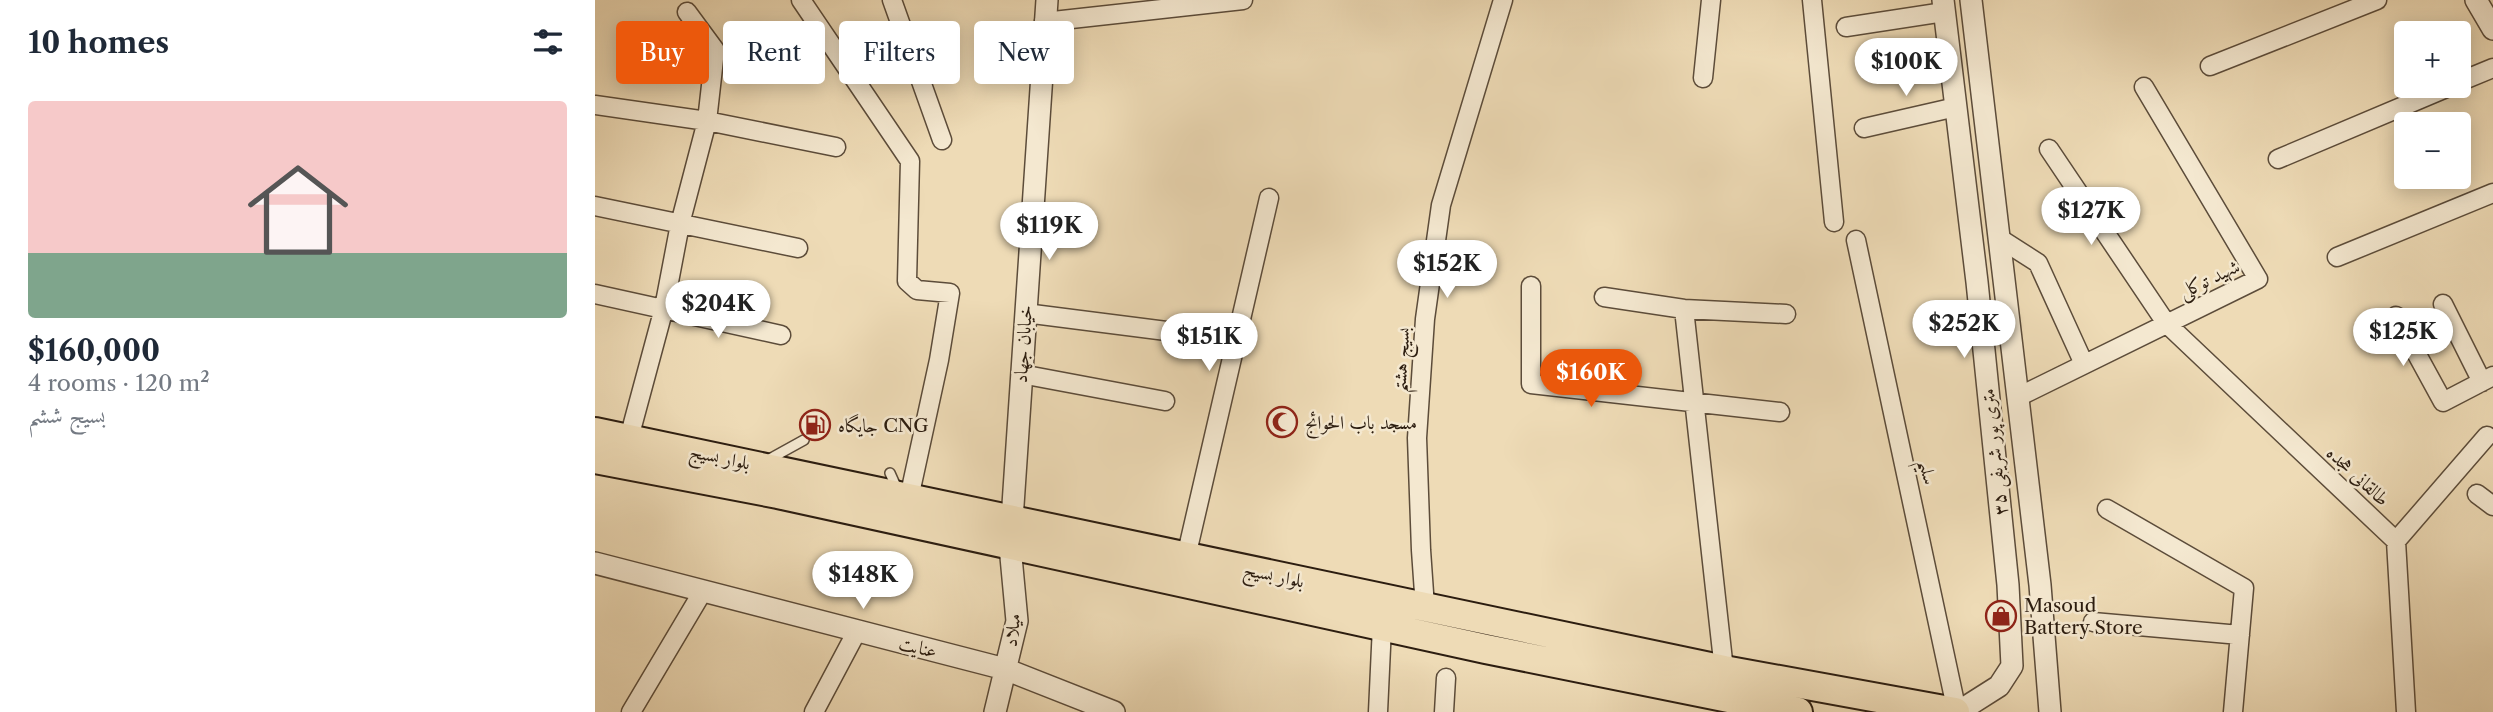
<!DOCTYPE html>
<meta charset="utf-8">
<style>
:root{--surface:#fff;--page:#f6f6f7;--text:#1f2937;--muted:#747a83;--accent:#ea580c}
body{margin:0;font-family:"Libre Caslon Text",Amiri,serif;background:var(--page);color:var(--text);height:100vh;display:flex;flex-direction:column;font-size:26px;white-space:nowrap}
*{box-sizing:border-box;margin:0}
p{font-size:23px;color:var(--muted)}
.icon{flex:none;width:38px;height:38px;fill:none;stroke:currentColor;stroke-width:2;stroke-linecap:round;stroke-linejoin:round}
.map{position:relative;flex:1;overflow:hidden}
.sheet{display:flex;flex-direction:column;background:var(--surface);width:595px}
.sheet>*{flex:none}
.top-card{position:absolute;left:21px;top:21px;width:665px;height:63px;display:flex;gap:14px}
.controls{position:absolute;left:1799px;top:21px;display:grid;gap:14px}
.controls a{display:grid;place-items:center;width:77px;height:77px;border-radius:7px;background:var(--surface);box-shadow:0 4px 18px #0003;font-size:35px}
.price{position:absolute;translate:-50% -60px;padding:0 16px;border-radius:24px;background:#fff;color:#222;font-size:23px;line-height:46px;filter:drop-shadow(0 2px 4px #0008)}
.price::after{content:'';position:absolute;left:50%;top:42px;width:21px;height:16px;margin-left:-10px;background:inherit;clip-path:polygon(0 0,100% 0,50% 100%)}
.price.active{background:var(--accent);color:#fff}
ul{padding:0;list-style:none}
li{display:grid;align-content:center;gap:14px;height:371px;padding:0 28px}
li span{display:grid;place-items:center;height:217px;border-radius:7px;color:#555}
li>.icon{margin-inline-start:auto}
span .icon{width:126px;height:126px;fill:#fffc;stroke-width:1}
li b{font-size:30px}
h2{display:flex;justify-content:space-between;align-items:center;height:84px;padding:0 28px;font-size:30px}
.pill{padding:0 24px;border-radius:7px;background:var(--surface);box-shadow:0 4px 18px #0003;font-size:24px;line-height:63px}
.pill.active{background:var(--accent);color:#fff}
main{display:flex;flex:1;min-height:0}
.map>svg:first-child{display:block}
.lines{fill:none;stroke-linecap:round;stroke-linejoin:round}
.service-casing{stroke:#5c4c3a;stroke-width:12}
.minor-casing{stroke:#5c4c3a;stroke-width:21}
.tertiary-casing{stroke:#5c4c3a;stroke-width:24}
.primary-casing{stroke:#2c1d10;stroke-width:32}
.service{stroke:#f4e8d0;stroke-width:9}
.minor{stroke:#f4e8d0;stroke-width:18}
.tertiary{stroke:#f4e8d0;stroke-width:21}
.primary{stroke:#eedbb6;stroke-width:28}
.labels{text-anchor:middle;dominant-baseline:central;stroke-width:5;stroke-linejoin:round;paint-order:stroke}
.street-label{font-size:19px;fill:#2c1d10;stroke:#f4e8d0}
.poi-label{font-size:19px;fill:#2c1d10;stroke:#f4e8d0;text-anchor:start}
</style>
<main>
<section class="sheet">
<h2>10 homes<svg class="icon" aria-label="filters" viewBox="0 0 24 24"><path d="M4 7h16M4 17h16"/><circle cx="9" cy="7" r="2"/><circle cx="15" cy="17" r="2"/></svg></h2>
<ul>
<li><span style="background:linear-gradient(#f6c9c9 70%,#7fa58c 0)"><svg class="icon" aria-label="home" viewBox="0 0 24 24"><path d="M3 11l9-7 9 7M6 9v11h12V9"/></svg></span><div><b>$160,000</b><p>4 rooms · 120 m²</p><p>بسیج ششم</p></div></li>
</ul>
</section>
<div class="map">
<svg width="1898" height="712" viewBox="0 0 1898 712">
<rect width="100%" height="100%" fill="#eedbb6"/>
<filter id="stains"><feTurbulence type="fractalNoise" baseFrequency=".00286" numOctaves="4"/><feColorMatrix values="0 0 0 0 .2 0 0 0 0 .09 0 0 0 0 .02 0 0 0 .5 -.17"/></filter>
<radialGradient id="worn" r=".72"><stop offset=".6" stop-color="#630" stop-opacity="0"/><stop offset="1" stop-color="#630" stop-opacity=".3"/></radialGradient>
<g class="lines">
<g class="service-casing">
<path id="service" d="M171,461l38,-21
M295,473l8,18"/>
</g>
<g class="minor-casing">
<path id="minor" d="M206,0l109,161 -3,120 10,9 33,3 -11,67 -30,138
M297,0l50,140
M1217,0l22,222
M449,22l199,-22
M1251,27l98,-15
M1615,66l167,-66
M1108,78l8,-78
M1864,82l34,-14
M0,105l112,16 129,26
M1269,128l92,-21
M1454,149l117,174 230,218 10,171
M1683,159l173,-73
M0,206l203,42
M1404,238l39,25 46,101
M1261,240l101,472
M1742,257l156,-64
M936,286v98l249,28
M0,294l186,41
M1009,297l80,12 102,5
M1848,304l39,78
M1089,309l40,361
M430,313l157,20
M1801,316l47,86 50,-26
M426,374l144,27
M1423,397l240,-118 -114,-192
M34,438l35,-130 16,-84 27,-103 8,-71 -28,-38
M1882,494l16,12
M1512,509l137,79 -11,124
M1801,541l91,-105
M591,557l83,-359
M830,607l-4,-57 -4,-112 8,-119 16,-114 62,-205
M1498,622l147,13
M36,712l72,-121
M219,712l43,-81
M783,712l4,-86
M849,712l2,-34"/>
</g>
<g class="tertiary-casing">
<path id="tertiary" d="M1348,0l34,282 31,303 4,81 -13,20 -41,26
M1376,0l69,585 10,127
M1881,0l17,29
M417,520l35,-520
M0,563l410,106 109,43
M400,712l22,-91 -7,-75"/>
</g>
<g class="primary-casing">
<path id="primary" d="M0,432l1129,238 231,42
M0,459l183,35 708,155 312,63"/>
</g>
<use href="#service" class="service"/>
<use href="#minor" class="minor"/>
<use href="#tertiary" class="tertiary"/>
<use href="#primary" class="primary"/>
</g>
<defs>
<g id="mosque-ring" transform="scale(1.575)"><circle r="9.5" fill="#f4e8d0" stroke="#8f2418" stroke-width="1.5"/><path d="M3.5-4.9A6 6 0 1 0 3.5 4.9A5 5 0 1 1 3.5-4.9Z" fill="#8f2418"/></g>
<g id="fuel-ring" transform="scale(1.575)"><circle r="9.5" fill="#f4e8d0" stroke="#8f2418" stroke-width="1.5"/><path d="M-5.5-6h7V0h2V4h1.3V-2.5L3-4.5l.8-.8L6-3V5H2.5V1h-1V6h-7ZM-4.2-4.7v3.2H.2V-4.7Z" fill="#8f2418"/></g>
<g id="shop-ring" transform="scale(1.575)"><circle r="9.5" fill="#f4e8d0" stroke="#8f2418" stroke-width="1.5"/><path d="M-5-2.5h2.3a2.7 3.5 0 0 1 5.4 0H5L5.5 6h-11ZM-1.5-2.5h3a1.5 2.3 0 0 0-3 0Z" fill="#8f2418"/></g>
</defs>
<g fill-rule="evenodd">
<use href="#mosque-ring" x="687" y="422"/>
<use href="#fuel-ring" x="220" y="425"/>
<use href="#shop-ring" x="1406" y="616"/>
</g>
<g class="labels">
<g class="street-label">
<text transform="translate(1614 279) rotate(-26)">شهید توکلی</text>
<text transform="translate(428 344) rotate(-86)">خیابان جهاد</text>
<text transform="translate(806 360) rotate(-86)">بسیج هشتم</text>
<text transform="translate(1399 452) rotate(-96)">۳۵ متری پور شریفی</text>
<text transform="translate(125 457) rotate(12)">بلوار بسیج</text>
<text transform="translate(1333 472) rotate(78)">سلیم</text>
<text transform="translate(1763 476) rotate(43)">طالقانی هجده</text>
<text transform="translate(679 575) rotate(12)">بلوار بسیج</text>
<text transform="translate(417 630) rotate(-83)">میلاد</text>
<text transform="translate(323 647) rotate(14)">عنایت</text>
</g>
<g class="poi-label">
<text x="710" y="422">مسجد باب الحوائج</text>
<text x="243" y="425">جایگاه CNG</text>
<text x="1429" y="605">Masoud<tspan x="1429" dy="22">Battery Store</tspan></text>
</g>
</g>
<rect width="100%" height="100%" filter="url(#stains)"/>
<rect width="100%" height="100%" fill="url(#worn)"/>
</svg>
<div class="controls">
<a>+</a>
<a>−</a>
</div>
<b class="price" style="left:1311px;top:98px">$100K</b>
<b class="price" style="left:1496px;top:247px">$127K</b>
<b class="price" style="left:454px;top:262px">$119K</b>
<b class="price" style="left:852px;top:300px">$152K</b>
<b class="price" style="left:123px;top:340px">$204K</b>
<b class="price" style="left:1369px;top:360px">$252K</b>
<b class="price" style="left:1808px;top:368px">$125K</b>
<b class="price" style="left:614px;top:373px">$151K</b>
<b class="price active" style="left:996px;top:409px">$160K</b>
<b class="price" style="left:268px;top:611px">$148K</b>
<div class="top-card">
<a class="pill active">Buy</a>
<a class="pill">Rent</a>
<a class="pill">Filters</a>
<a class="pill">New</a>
</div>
</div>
</main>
